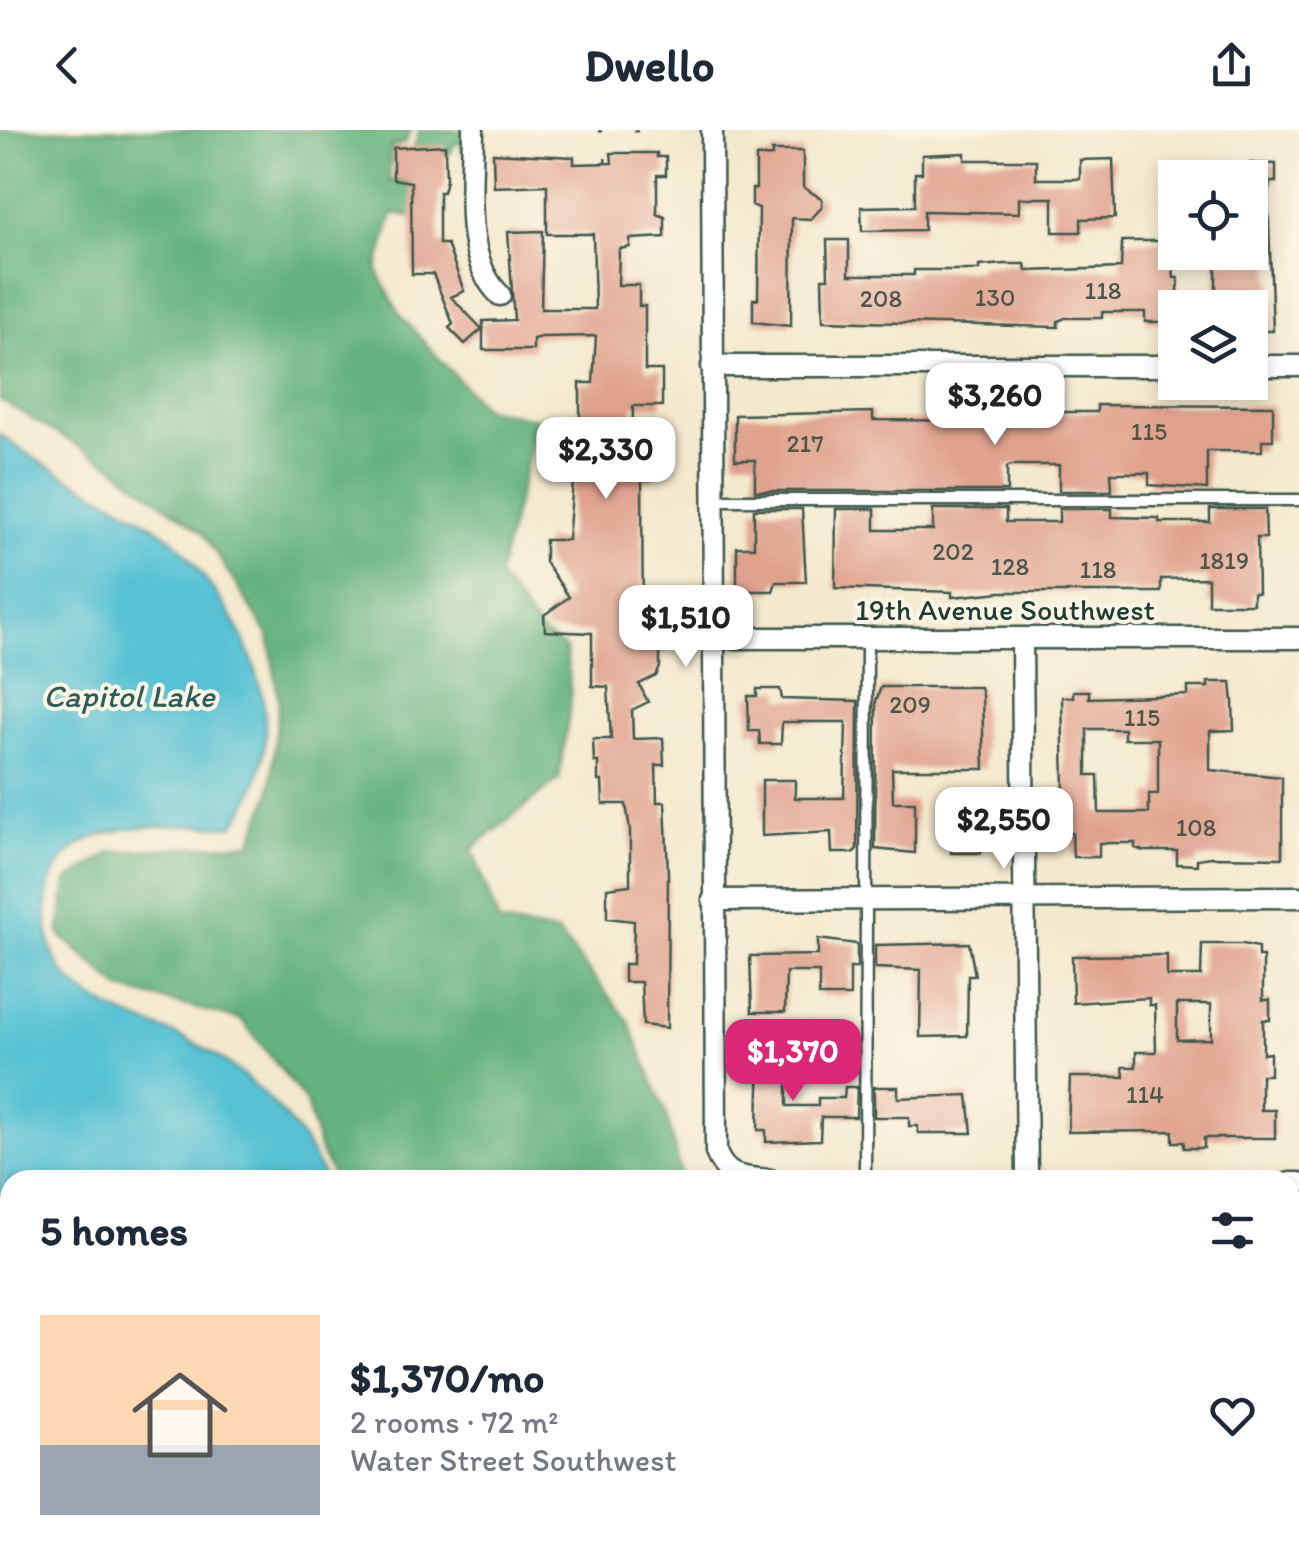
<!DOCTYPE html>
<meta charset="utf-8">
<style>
:root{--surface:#fff;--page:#f6f6f7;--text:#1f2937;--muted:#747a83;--accent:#db2777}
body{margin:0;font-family:Itim,sans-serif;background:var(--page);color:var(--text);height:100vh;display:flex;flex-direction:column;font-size:38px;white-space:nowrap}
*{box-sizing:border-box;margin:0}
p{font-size:32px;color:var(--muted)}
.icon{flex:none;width:55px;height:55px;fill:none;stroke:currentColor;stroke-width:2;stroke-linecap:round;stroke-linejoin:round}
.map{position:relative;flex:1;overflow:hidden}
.drawer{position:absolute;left:0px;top:1040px;width:1300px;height:392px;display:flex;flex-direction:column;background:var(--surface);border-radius:30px 30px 0 0;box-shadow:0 5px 15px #0003}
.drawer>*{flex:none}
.tools{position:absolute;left:1158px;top:30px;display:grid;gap:20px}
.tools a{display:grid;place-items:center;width:110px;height:110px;border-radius:0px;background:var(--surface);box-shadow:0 5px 15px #0003;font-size:50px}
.price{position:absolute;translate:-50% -85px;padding:0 22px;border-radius:20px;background:#fff;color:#222;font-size:32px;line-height:65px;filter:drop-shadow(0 2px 5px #0008)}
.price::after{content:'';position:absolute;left:50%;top:60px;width:30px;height:22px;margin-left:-15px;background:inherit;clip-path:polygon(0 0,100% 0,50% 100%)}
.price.selected{background:var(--accent);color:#fff}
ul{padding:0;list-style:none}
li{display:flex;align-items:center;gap:30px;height:250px;padding:0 40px}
li span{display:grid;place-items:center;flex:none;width:280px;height:200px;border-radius:0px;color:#555}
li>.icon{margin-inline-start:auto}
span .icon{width:120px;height:120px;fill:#fffc;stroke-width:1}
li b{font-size:42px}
h2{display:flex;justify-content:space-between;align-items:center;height:120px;padding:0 40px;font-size:42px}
header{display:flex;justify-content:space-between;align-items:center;height:130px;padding:0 40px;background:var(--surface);font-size:45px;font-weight:800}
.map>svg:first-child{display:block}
.forest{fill:#65b37e;stroke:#427859;stroke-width:2.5}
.water{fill:#59c2d4;stroke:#3c8084;stroke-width:2.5}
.building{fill:#e0a28e;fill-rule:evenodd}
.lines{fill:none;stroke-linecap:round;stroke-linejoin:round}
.lane-casing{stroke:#3f574b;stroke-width:15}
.street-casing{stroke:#3f574b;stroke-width:25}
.path{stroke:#3f574b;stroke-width:4;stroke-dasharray:2.5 8;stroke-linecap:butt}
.lane{stroke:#fff;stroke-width:10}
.street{stroke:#fff;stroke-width:20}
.labels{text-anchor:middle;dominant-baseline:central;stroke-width:8;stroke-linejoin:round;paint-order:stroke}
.number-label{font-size:25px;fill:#4f564a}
.street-label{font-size:30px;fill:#1f3d34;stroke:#fcf5e5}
.water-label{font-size:32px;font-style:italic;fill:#2e5e5c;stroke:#fcf5e5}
</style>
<header><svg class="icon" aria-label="back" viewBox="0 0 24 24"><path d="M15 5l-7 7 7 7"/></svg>Dwello<svg class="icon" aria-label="share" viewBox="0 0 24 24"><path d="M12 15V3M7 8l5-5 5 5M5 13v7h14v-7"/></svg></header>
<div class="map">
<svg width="1299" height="1432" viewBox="0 0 1299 1432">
<rect width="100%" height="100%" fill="#fcf5e5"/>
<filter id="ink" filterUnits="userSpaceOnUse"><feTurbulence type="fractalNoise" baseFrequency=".01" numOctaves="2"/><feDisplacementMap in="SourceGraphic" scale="20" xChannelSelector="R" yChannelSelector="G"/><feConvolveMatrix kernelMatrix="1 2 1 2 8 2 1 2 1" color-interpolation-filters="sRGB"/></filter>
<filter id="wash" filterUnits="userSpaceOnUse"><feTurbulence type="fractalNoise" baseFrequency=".0048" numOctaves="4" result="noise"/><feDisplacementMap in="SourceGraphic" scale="40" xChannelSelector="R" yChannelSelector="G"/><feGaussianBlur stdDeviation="2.25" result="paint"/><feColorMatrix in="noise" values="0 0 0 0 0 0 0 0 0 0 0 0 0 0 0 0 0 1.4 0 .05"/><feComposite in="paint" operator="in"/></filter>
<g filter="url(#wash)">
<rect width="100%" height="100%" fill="#f3e9ce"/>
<path class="forest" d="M0,0h411l-6,13 -14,4 -2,33 44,8 -16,29 -24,-4 -16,57 23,45 84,93 54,11 -40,157 44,57 24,16 5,49 -12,81 -87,70 27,74 59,10 70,87 38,94 16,66h-347l-16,-31 -13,-47 -64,-82 -121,-31 -62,-55 8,-53 45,-29 139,-9 19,-49 9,-92 -10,-66 -66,-103 -89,-66 -114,-67z
M419,0h47l-3,23 -3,-10h-5l-6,12 -35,-7z
M721,1423l5,8 20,-7 9,8h-416l-4,-9z"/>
<path class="water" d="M0,304c52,42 117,64 171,104 13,10 24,28 34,41 58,73 87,167 28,247 -68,1 -181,-14 -186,79 -1,25 3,53 20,72 29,33 76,43 114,60 58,25 119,84 144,143h-315v372h307l6,10h-323z"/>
<g id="blocks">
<path class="building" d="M445,15l1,35 -3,12h-4v52h8l17,47 -13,6 31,32 -17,15 -16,-16 4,-4 -20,-50h-21l-1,-92 -18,-3v-31z
M772,21h31v36l19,12v8l-11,12 -19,-1 -1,108 -38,-4v-23h5l1,-91 -7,-3v-16h4v-32l16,-1z
M493,23l81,4v7l38,-1 -1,-10h46v4h9v18h-9v39l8,3v20l-35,2v8l-11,2 -1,36h21v21h6v64h17v36h-29l-1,44 19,-1v31h-9l1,154h17v33l-4,9 -17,8 9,18 -16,8 1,29 30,-1 1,27h-8l1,37h8l3,72 -1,154 -24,-3 -2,-43h-17v-18h9l1,-43 -27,-3v-30l23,-3v-55l-4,-26h-23l-1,-23h-4v-19h-4l-1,-23h18l-3,-52 -16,-1v-53l-47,-2 -1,-16 25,-18 -24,-35v-22h23l5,-58 -14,-1v-28l12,-1v-12h9v-57h13l3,-47 -55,1 -8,2v11h-50v-29l31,-1 -6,-88 35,-1 -2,78h54l-2,-75h-46v-49l-53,2z
M965,23v7h71v19h44v-19l33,-1 2,59 -34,1v13h-28v-34h-34v15l-95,-2v19l-62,1 -1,-24 54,-1v-33h7v-18z
M1250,33l26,1v18h-6l-2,15 5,134h-23v-23h-34v-46l34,-2z
M827,110h22v35h65v-5h65v-4l26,-2h20l1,7 95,-3 1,-27h41l5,24h5l1,13h4v30l-3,14h-30v-10h-43v6h-37l-7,3v6l-235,-6 -1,-43h6z
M1097,275l176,1v34h-11v11h-55v38l-58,-4v-12h-38l1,18h-53v-26h-48l-4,2v24h-252v-31h-20v-45l138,-3v8l132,1 31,-3v-6h61z
M754,379h48l4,73h-30l-3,9h-33l-3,-4v-40h17z
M836,379h39v21h58v-21h73v13h53v-13h53v8l47,1v4h51v-13h55l1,29h-9l1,55h-5v11h-45v-26l-47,1v13h-160l-49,5v-5l-117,-4z
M1208,552h23l2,20 1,28 -24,1v39l72,7v81l-71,-1 -14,2v6l-20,-1v-13h-34l-8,-3v-5h-36v14h-26l-1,-24h-7l-3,-136h11v-6h16v7l99,-3v-8h20zM1087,599h37v10h34v55h-9v19h-50l-1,-38h-11z
M881,557h99l2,8 2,74h-92l1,33h22v51l-40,-4 1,-148z
M757,559h23l2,10 76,2 -1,148 -4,4h-21l-1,-21 -69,4v-56h33v18h49l2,-76h-64l-1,22h-21l-1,-13h-10l-1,-35h9z
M951,672h28l2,51h-30z
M818,809l39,5v24h-7v28h-31v-24h-33l-1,40h-33l-2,-56 68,-1z
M969,813l6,32h-7l-1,61 -47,1 1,-67 -46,-2v-23z
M1202,814h41l15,3v10h5v43h7v20h-7v34l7,-1v22h-9v35h14v28h-71v10h-20v-6h-11v-11l-105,1 2,-55h54l-1,-10h13v-15h20l-1,-47h-6v-7l-76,5 -1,-47 95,-1v21h34zM1177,874h34v35l-34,1z
M787,918v58h31v-8h26l1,-11h12l-1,30h-35l-1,23 -54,2v-12h-8l2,-81z
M874,957h24v11l70,-3 4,38h-54v-7h-9v-9h-35z"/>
</g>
</g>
<g filter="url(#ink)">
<use href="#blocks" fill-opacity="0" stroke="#3f574b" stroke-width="2.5"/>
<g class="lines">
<g class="lane-casing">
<path id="lane" d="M712,370h587
M865,1050l2,-541"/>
</g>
<g class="street-casing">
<path id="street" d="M473,0c0,50 -12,128 27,165
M712,0l4,1022c10,27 27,25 54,28
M712,236h463
M1250,236h49
M711,508h588
M1022,511l5,539
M713,770l586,-3
M1290,1053h9
M1290,1361h9
M864,1422v10
M1034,1422v10"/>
</g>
<path class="path" d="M600,0v8
M636,0v7
M604,30h7"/>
<use href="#lane" class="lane"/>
<use href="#street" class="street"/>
</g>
</g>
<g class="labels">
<g class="number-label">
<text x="1103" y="160">118</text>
<text x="995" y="167">130</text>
<text x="881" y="168">208</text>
<text x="1149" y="301">115</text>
<text x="805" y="313">217</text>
<text x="953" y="421">202</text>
<text x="1224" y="430">1819</text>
<text x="1010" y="436">128</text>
<text x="1098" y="439">118</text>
<text x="910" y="574">209</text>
<text x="1142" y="587">115</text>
<text x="1196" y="697">108</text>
<text x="1145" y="964">114</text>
</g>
<g class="street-label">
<text x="1005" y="479">19th Avenue Southwest</text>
</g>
<g class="water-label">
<text x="129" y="566">Capitol Lake</text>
</g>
</g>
</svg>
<div class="tools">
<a><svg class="icon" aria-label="locate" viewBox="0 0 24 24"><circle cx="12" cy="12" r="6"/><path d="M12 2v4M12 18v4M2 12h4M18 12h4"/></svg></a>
<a><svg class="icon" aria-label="layers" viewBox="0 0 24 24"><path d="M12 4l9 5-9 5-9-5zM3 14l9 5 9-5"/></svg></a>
</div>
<b class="price" style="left:995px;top:318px">$3,260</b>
<b class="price" style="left:606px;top:372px">$2,330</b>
<b class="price" style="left:686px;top:540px">$1,510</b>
<b class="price" style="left:1004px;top:742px">$2,550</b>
<b class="price selected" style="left:793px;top:974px">$1,370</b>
<section class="drawer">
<h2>5 homes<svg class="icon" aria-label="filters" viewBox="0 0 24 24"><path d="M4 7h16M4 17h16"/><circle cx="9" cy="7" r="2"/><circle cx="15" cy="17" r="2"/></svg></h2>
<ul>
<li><span style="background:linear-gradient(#ffd9b3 65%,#9aa5b1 0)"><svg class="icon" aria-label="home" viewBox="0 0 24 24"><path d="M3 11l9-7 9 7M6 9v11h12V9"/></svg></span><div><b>$1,370/mo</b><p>2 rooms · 72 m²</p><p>Water Street Southwest</p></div><svg class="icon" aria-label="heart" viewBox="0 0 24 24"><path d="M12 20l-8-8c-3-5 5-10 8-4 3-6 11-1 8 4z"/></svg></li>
</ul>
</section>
</div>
